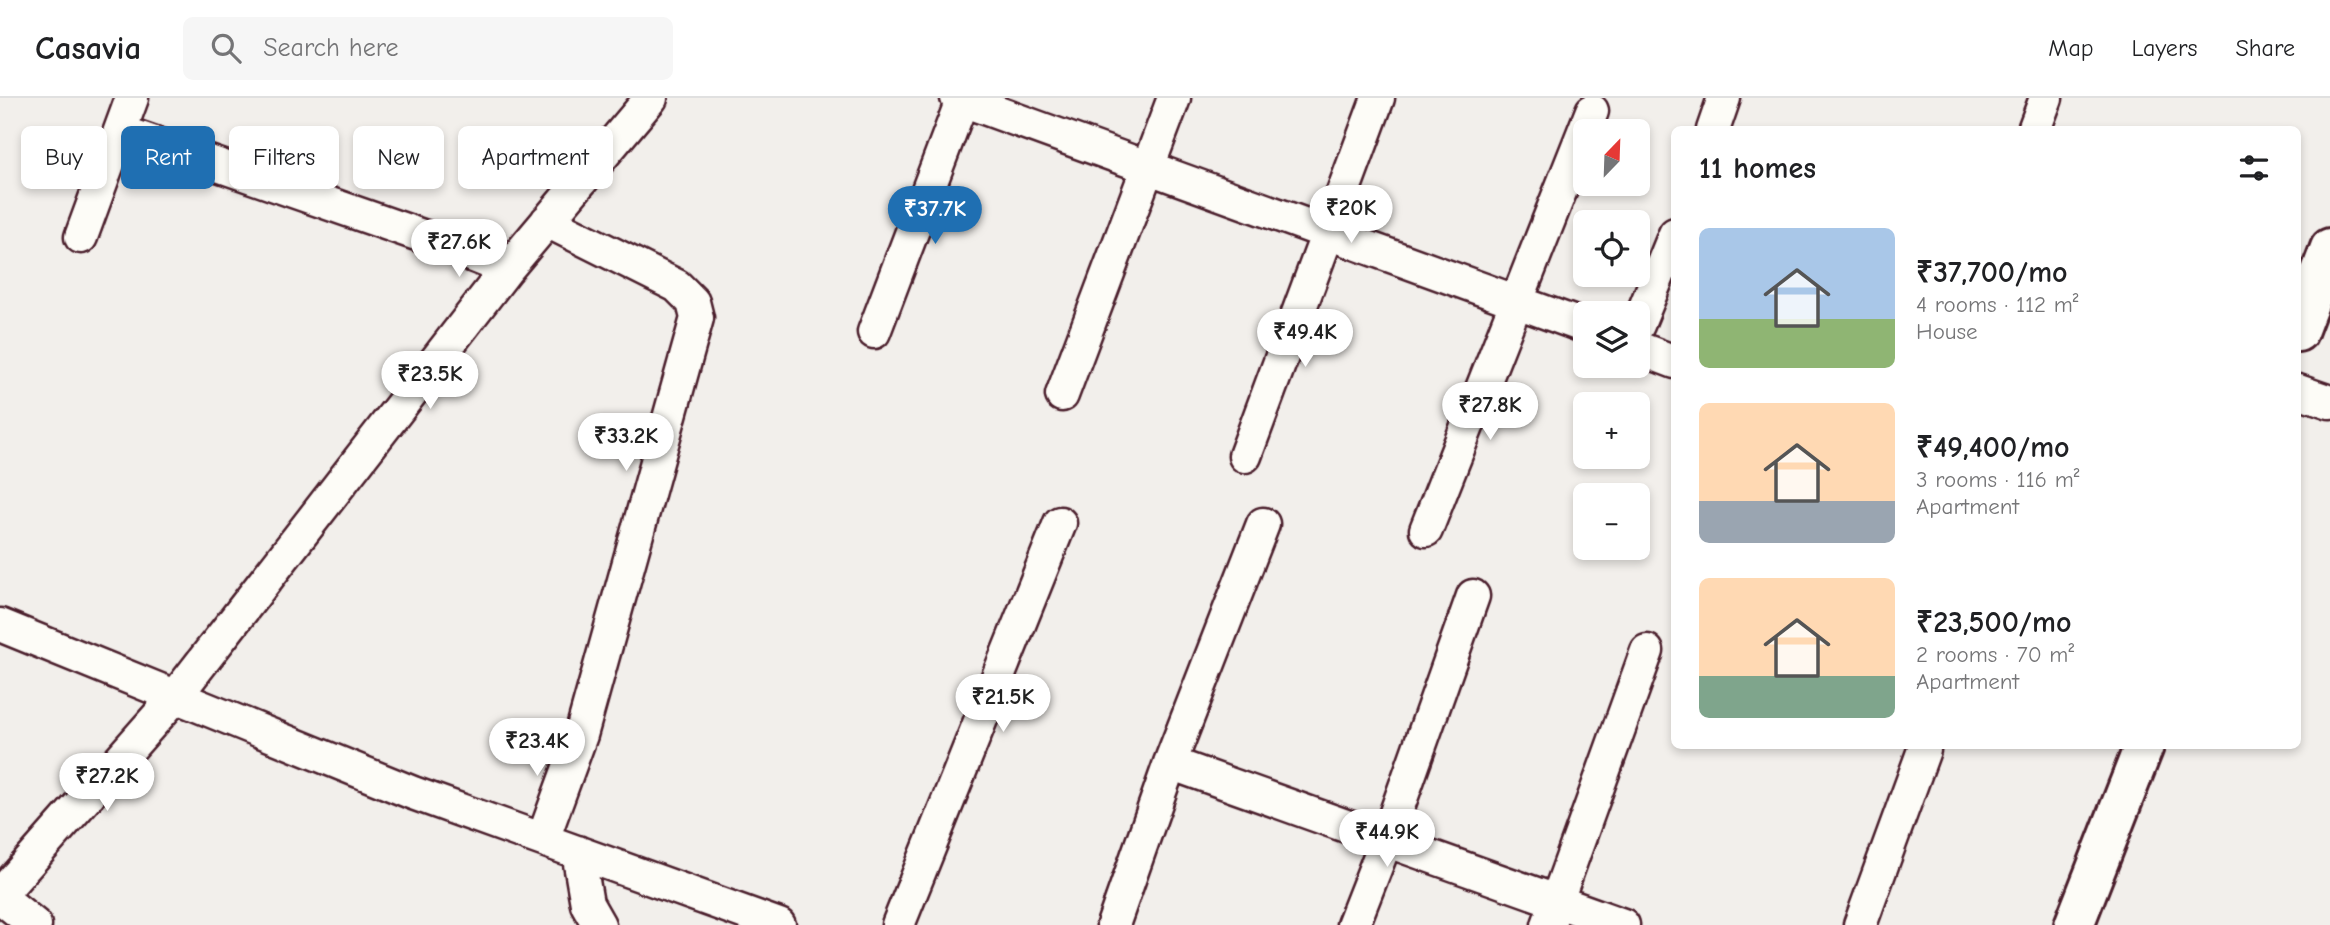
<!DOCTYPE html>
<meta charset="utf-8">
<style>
:root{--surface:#fff;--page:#f6f6f6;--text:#202124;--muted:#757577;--line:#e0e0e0;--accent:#1f6fb2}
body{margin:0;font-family:"Comic Neue",sans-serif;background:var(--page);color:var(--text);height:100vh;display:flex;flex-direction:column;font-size:26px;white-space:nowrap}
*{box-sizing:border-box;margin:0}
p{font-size:23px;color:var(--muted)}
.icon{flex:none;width:38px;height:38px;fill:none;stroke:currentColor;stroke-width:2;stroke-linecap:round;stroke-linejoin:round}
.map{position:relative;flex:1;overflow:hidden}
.details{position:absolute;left:1671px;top:28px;width:630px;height:623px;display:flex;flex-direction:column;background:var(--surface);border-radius:10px;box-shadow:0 4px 10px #0003}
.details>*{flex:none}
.guide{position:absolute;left:21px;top:28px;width:665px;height:63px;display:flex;gap:14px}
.needle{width:46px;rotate:23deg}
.tools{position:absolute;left:1573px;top:21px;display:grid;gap:14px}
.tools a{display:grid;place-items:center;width:77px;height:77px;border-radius:10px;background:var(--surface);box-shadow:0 4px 10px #0003;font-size:35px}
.price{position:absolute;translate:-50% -60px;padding:0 16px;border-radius:24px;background:#fff;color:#222;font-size:23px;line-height:46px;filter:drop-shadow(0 2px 4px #0008)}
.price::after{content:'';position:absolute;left:50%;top:42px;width:21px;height:16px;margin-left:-10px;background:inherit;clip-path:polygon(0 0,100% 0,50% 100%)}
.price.on{background:var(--accent);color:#fff}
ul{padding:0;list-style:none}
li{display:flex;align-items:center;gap:21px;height:175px;padding:0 28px}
li span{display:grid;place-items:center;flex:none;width:196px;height:140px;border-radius:10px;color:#555}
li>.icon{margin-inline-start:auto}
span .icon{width:84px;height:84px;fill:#fffc;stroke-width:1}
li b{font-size:30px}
h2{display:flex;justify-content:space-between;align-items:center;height:84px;padding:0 28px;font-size:30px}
.chip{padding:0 24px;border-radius:10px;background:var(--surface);box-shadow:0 4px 10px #0003;font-size:24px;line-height:63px}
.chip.on{background:var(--accent);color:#fff}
header{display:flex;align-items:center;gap:42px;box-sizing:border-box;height:98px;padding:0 35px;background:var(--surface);border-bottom:2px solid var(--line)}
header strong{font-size:33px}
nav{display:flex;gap:38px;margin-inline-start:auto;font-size:24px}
.search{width:490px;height:63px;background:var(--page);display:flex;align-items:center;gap:18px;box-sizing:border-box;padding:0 24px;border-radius:10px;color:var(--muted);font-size:26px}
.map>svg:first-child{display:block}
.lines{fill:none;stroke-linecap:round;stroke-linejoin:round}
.street-casing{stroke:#4a1f2b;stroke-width:37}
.secondary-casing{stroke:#4a1f2b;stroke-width:44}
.street{stroke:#fdfcf7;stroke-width:32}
.secondary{stroke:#fdfcf7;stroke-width:38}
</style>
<header>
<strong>Casavia</strong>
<div class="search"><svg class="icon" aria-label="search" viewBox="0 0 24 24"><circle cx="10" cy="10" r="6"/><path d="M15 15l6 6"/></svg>Search here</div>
<nav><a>Map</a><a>Layers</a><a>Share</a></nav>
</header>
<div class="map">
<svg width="2330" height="827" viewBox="0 0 2330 827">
<rect width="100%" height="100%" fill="#f2efeb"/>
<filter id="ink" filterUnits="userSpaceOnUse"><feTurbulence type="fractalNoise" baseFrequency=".0143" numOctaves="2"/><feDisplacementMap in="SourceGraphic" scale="14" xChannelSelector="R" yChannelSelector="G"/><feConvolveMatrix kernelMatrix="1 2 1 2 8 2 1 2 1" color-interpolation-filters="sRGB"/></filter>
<g filter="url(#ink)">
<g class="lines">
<g class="street-casing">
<path id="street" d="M957,0l629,229
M1713,32l11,-32
M2034,32l12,-32
M120,33l311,108 76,30
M81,139l51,-139
M1638,227l37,-91
M874,234l89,-234
M1638,250l37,14
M2298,293l32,11
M1062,297l112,-297
M1245,358l133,-358
M1426,432l166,-419
M0,527l413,168 366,132
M1170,665l453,162
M543,741l38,-104 116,-417 -4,-16 -16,-16 -130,-65
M578,754l9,52 12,21
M0,797l175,-198 332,-428 144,-171
M0,799l35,28
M898,827l162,-402
M1113,827l57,-162 93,-239
M1353,827l33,-84 87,-245
M1548,827l99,-274
M1860,827l64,-175"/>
</g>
<g class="secondary-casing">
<path id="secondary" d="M2298,234l32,-84
M2074,827l70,-179"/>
</g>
<use href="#street" class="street"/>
<use href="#secondary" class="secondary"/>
</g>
</g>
</svg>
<div class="tools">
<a><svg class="needle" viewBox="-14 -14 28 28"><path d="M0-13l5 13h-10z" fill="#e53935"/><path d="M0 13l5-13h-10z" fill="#757577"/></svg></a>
<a><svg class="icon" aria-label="locate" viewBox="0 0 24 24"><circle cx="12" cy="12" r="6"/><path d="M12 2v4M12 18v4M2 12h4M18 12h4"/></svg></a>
<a><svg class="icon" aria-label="layers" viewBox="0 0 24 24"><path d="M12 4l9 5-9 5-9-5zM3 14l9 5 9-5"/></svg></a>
<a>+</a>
<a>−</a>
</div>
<b class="price" style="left:1351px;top:147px">₹20K</b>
<b class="price on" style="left:935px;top:148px">₹37.7K</b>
<b class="price" style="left:459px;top:181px">₹27.6K</b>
<b class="price" style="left:1305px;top:271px">₹49.4K</b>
<b class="price" style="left:430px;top:313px">₹23.5K</b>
<b class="price" style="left:1490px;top:344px">₹27.8K</b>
<b class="price" style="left:626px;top:375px">₹33.2K</b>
<b class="price" style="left:1003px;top:636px">₹21.5K</b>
<b class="price" style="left:537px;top:680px">₹23.4K</b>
<b class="price" style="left:107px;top:715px">₹27.2K</b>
<b class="price" style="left:1387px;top:771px">₹44.9K</b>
<div class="guide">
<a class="chip">Buy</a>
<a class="chip on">Rent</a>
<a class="chip">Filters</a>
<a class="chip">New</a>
<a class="chip">Apartment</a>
</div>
<section class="details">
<h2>11 homes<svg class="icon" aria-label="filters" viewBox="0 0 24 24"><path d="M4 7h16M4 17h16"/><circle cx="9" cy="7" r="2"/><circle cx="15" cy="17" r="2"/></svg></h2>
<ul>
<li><span style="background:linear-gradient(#a9c7e8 65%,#8fb573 0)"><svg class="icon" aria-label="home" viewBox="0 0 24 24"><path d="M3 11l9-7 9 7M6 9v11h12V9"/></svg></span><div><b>₹37,700/mo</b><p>4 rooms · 112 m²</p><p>House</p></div></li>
<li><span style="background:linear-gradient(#ffd9b3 70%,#9aa5b1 0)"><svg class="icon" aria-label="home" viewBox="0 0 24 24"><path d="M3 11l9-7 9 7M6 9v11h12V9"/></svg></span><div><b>₹49,400/mo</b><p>3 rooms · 116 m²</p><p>Apartment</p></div></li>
<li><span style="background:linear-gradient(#ffd9b3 70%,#7fa58c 0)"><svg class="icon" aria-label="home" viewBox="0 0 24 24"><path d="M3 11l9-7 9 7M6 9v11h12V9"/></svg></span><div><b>₹23,500/mo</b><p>2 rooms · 70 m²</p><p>Apartment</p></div></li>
</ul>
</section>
</div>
